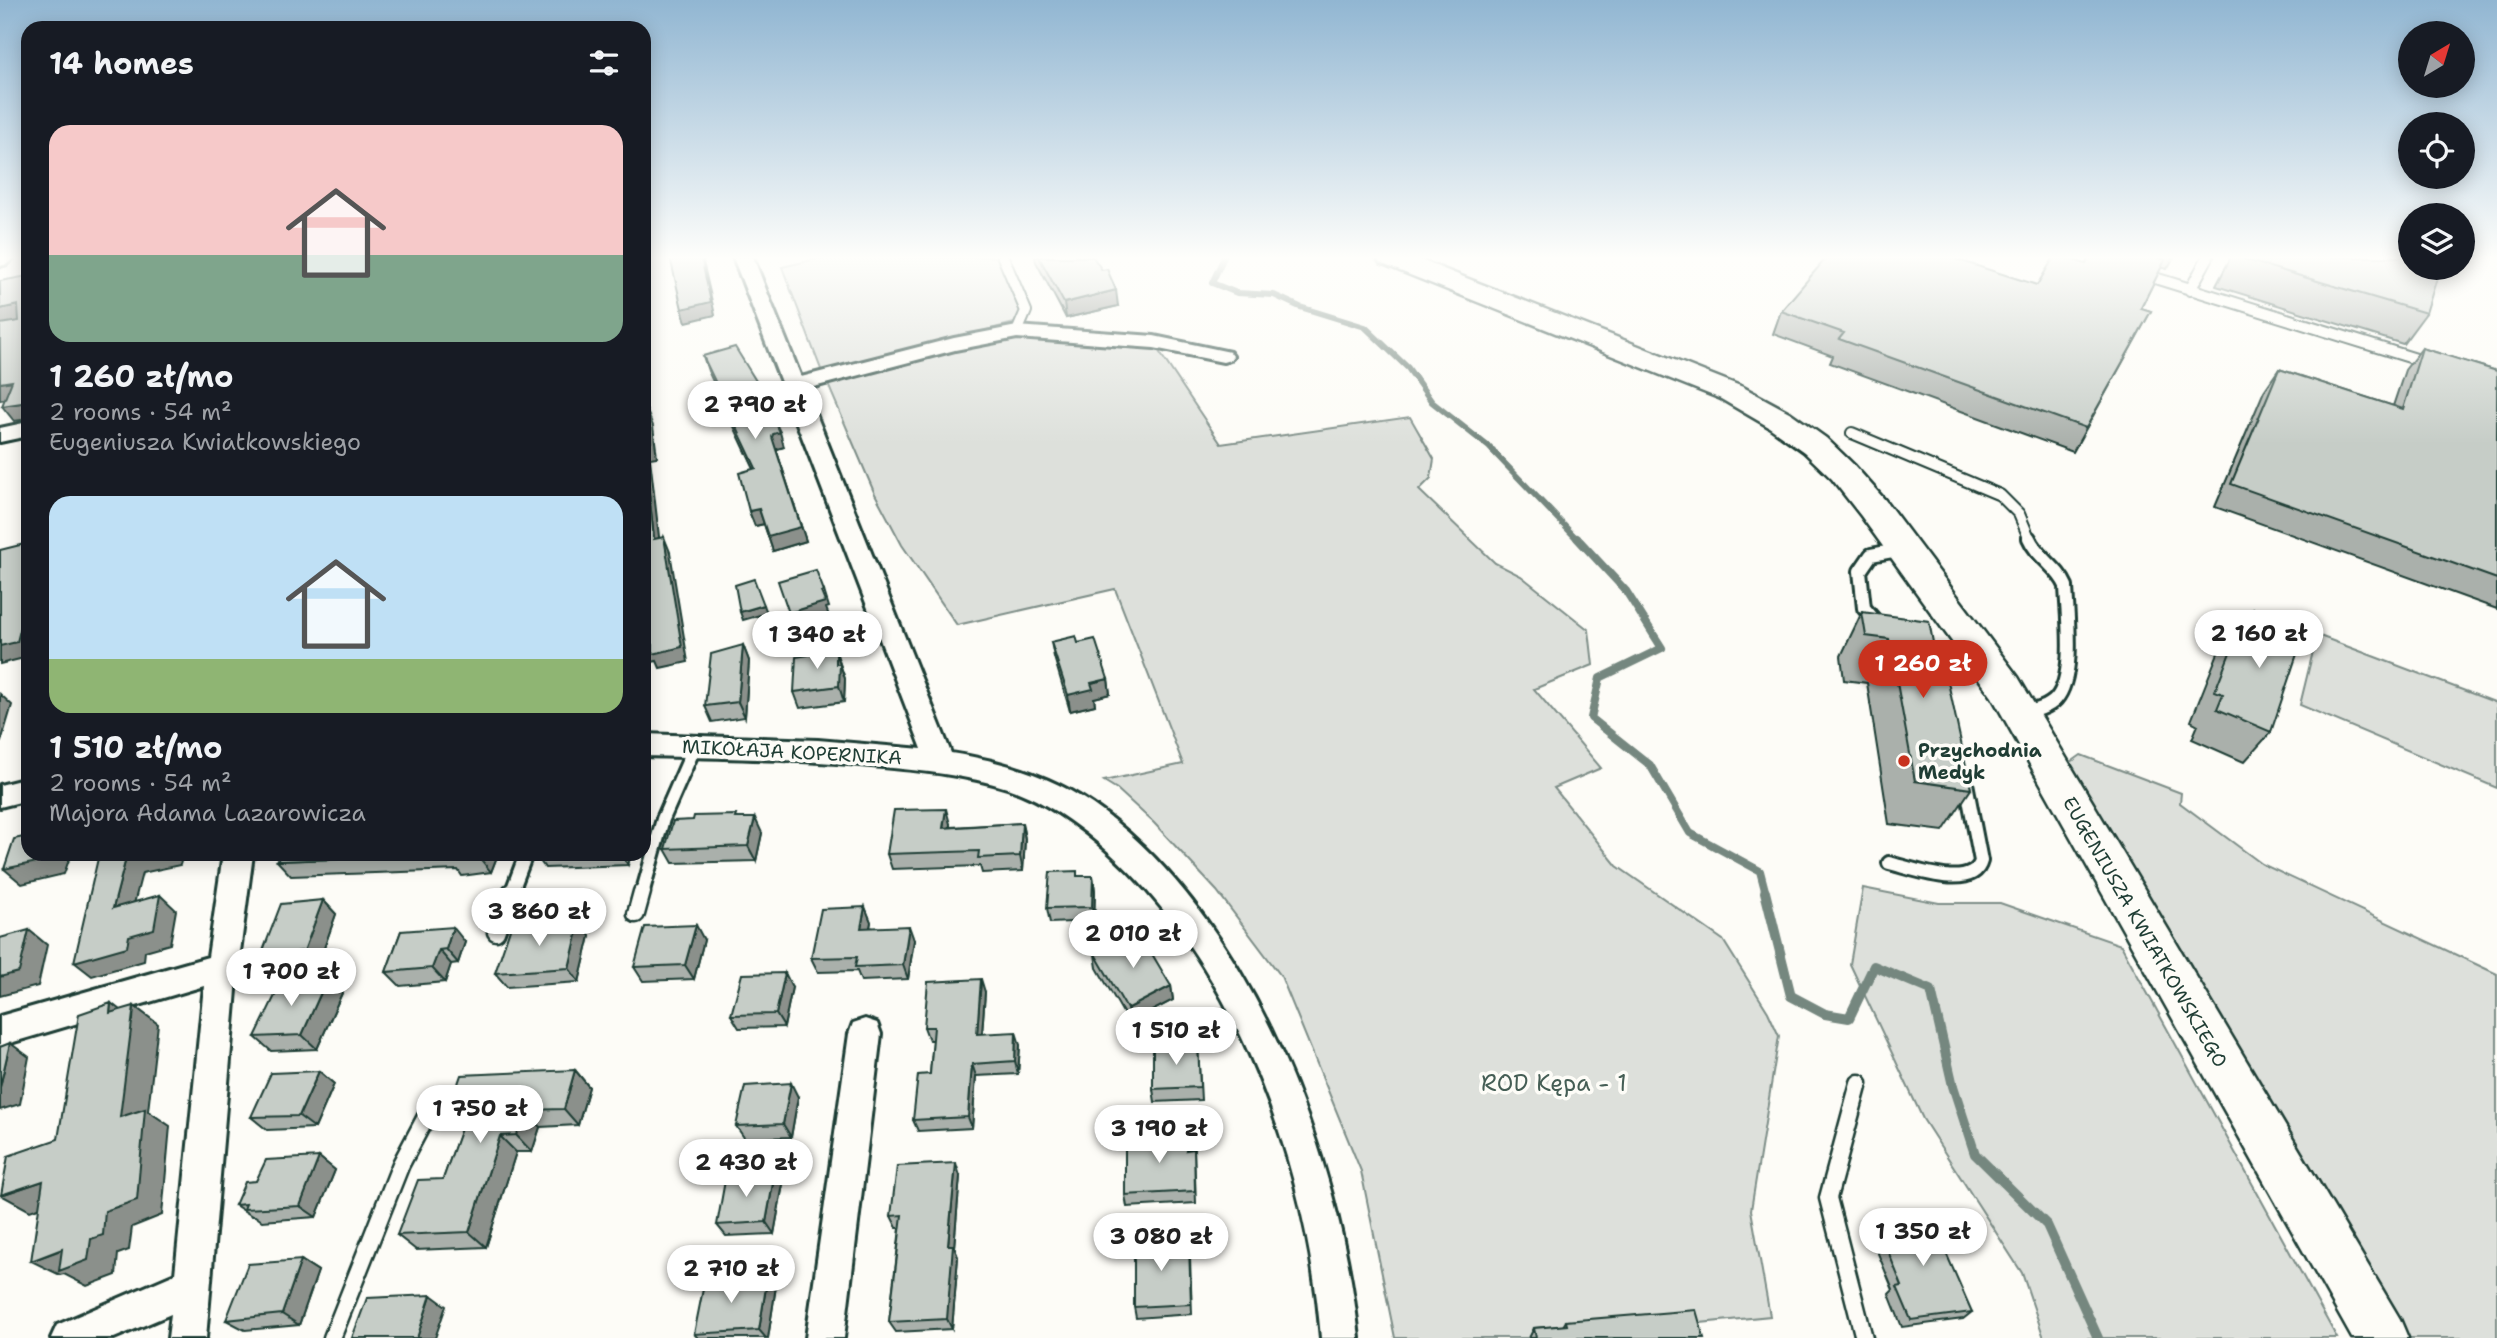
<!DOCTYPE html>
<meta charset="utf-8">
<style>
:root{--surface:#171b24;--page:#20242c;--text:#f1f3f6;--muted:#9ea1a6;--accent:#c8321e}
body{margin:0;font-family:"Shantell Sans",sans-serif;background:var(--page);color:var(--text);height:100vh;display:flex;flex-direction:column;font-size:26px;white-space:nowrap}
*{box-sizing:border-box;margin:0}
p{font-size:23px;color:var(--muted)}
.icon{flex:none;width:38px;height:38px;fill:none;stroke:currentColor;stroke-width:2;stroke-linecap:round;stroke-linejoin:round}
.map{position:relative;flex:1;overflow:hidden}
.side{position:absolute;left:21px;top:21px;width:630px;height:840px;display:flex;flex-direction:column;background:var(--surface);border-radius:21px;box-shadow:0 4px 18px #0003}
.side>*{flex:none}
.needle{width:46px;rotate:38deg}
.buttons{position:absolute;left:2398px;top:21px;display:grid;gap:14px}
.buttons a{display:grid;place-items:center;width:77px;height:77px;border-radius:50%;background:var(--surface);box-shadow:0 4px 18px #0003;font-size:35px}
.price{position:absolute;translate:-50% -60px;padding:0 16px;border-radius:24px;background:#fff;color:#222;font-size:23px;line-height:46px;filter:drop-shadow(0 2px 4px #0008)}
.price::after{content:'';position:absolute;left:50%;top:42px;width:21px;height:16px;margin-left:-10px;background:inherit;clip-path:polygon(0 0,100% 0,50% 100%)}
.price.selected{background:var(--accent);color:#fff}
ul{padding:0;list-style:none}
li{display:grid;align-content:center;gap:14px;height:371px;padding:0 28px}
li span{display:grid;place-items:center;height:217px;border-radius:21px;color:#555}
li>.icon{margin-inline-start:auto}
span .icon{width:126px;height:126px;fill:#fffc;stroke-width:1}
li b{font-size:30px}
h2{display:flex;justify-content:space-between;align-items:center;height:84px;padding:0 28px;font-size:30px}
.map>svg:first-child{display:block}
.green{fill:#dde0db;stroke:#7e8e88;stroke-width:2}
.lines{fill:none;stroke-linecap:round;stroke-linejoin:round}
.stream-far2{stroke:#75877f;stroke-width:6}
.stream-far1{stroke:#75877f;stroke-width:8}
.stream{stroke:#75877f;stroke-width:10}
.lane-far2-casing{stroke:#1f3d34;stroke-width:14}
.lane-far1-casing{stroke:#1f3d34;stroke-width:18}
.lane-casing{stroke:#1f3d34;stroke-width:21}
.street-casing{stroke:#1f3d34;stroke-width:6}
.secondary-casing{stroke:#1f3d34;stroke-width:5}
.lane-far2{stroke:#fdfcf7;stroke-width:10}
.lane-far1{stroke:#fdfcf7;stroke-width:12}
.lane{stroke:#fdfcf7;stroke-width:16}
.street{fill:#fdfcf7;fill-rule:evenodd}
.secondary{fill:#fdfcf7;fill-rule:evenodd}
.wall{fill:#aab0ab;stroke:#1f3d34;stroke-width:2}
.shaded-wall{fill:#8b908b;stroke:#1f3d34;stroke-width:2}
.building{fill:#c6cdc7;stroke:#1f3d34;stroke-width:2}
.poi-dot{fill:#c8321e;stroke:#fdfcf7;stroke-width:2.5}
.labels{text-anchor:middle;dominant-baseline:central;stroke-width:7;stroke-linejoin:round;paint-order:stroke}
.poi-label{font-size:19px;font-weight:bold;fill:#1f3d34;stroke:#fdfcf7;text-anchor:start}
.street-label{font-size:19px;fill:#1f3d34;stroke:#fdfcf7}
.near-park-label{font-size:23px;fill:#455e55;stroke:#fdfcf7}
</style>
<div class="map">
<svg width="2497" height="1338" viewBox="0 0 2497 1338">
<rect width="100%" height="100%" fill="#fdfcf7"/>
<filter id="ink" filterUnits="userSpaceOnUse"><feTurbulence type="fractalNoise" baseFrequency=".0143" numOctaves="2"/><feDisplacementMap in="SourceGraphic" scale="14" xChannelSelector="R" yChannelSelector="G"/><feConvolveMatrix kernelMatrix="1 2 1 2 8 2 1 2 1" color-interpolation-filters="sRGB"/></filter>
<g filter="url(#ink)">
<path class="green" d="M825,257h172l24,49v9l-7,8 -192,49 -40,-105z
M1009,336l147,11 65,97 189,-27 24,42 -3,19 -12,12 76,73 26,13 68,54 4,35 -59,24 67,79 -47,20 63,78 106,74 45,72 11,24 -28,174 19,106 -222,22h-153l-34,-167 -80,-195 -64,-85 -63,-68 -37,-34 -13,-8 79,-17 -68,-175 -158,36 -55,-80 -28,-53 -47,-110z
M2317,635l180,68v85l-197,-83z
M2081,755l100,38 -1,10 82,61 235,110v364h-92l-338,-573z
M1863,888l76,15h61l121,42 216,393h-293l-22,-65 -99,-154 -73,-155z"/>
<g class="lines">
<path class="stream-far2" d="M1224,257l-12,26 25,10 37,2 26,12 65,20 43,41 24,34 57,45 89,93"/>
<path class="stream-far1" d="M1577,538l49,53 36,57 -62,30 -9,40 59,47 40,68 70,38 6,23"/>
<path class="stream" d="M1765,892l26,104 34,18 24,4 25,-52 57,24 22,96 22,68 72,71 51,113"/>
<g class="lane-far2-casing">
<path id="lane-far2" d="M1003,257l23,54 -9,21
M2142,274l287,89
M2190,290l18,-33
M1852,433l148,62 19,19 11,26"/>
</g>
<g class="lane-far1-casing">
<path id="lane-far1" d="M1878,624l-14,-16 -4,-37 11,-16 32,-6
M2021,714c12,-3 27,-6 35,-15 20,-23 11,-84 10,-113 -8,-19 -29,-29 -37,-48
M1889,863c22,5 84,29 92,-2l-16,-83
M511,894l15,-40
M642,894l21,-75 32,-73"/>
</g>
<g class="lane-casing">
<path id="lane" d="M636,914l6,-22
M496,932l15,-40
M1859,1083l-31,115 36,140
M332,1338l69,-174 35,-66"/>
</g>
<g class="street-casing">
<path id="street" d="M0,257h14l-7,7 -7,2z
M733,257h20l48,120 153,-39 63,-12 137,10 76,16 3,4 -3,4 -7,2 -69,-14 -137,-10 -62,12 -149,39 145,364c53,8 109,26 152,59 150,113 237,344 256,526h-38c-14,-170 -82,-368 -211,-485 -30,-27 -64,-52 -103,-65 -40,-13 -83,-17 -125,-21 -79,-8 -159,-9 -238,-11v-22l174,6 104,9z
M28,422v14l-28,6v-14z
M28,778v22l-28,7v-22z
M223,854h30l-15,113 -32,371h-38l3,-24 -57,24h-63l6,-13 118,-51 29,-288 -204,60v-30l208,-59z
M865,1019l12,4 4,11 -37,304h-38l43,-304 4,-11z"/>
</g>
<g class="secondary-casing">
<path id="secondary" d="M1376,257h37l330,130 48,26 35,25 28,27 31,35 133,177 382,642 8,19h-56l-360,-641 -131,-181 -29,-37 -28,-27 -35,-25 -48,-28 -341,-136z"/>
</g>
<use href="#lane-far2" class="lane-far2"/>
<use href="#lane-far1" class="lane-far1"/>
<use href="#lane" class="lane"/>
<use href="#street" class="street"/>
<use href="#secondary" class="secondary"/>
</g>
<path class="wall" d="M1035,257h58l25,49 -52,12 -30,-56z
M2090,257h84l-7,12 -6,-2 -20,41 10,3 -78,141 -243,-89 3,-7 -60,-22 8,-23 256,-26 49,-21z
M2231,257h179l16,56 -23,31 -187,-58z
M2422,348l75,23v238l-282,-102 49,-116 15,-22 114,37 12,-36z
M703,356l81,91 -7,2v3l29,89 -33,10 -9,-27 -9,2 -6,-15 5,-42 -46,-98z
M2253,609l18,123 -27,30 -52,-23 6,-14 -7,-4 27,-68z
M1862,612l73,41 36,136 -28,42 -54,-7 -22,-141 -23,-3 -3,-24z
M1051,642l27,1 30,36 2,15 -16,4 1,7 -25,6 -16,-54z
M743,645l6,16 -4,56 -33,5 -7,-16z
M836,652l9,27 -1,23 -44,6 -6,-16 29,-39z
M738,818l24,15 -6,28 -83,2 -8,-14 28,-29z
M1022,823l3,16 -2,32 -41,2 -2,-7 -88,3 -5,-15 63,-30v3z
M498,854l-7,18 -29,4 -4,-6 -167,6 -14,-15z
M535,854h96l-3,11 -83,3z
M1078,876h15l2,15 -1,30 -44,2 -3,-15z
M323,900l13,14 -18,51 -42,5 -15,-14z
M865,907l6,15 -1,5 44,13 -6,39 -47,2 -4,-10 -39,1 -7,-14z
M580,922l10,14 -11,46 -72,5 -12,-14z
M401,931l64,11 -7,21 -7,1 -6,18 -45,4 -14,-14z
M704,940l-10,39 -51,2 -9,-14z
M1095,954l76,32 2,14 -44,23 -32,-55z
M792,987l-8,40 -45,1 -8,-13z
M985,992l-3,42 38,11 -2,29 -42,2 -4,52 -54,3 -5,-11 17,-46 3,-34h-4l-5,-13z
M342,993l-25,56 -46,2 -16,-14z
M1198,1045l3,55 -46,2 -2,-13z
M575,1070l14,17 -11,38 -38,2 -8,25h-16l-30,95 -70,3 -19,-15 46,-56 21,-58 -14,-14z
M319,1071l15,13 -19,44 -48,2 -16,-13z
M798,1097l-7,40 -46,2 -9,-13z
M1187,1149h7l2,54 -69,4 -2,-12z
M319,1157l16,13 -19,47 -54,4 -7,-5h-3l-17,-11 21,-24z
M775,1172l8,12 -9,50 -48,2 -9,-11z
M960,1176l-6,71 4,10 -6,72 -56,3 -7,-10 11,-94h-3l-6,-12z
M1876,1221l96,91 -9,7 -61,8 -13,-33 4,-4 -25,-61z
M1172,1247l18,11 2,56 -56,4 -2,-11z
M301,1260l17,11 -19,54 -54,5 -19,-10z
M776,1286l-8,52h-70l-4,-4z
M1566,1321l138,17h-175l5,-10 29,-2z"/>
<path class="shaded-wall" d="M701,257h1l13,58 -29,7 -4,-13z
M1116,290l2,16 -52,12 -2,-15z
M18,305l10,15 -28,5v-16z
M12,381l12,15 -24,4v-17z
M28,402v17l-14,2 -12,-15z
M647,411l6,15 4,31 -7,1 11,96 -7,-15 -10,-96z
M780,432l4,15 -7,2v3l29,89 -33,10 -5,-15 4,-99 1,-3z
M759,509l5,15 -9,2 -6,-15z
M664,537l6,15 18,110 -28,6 -3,-7 -10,2 -3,-7v-9z
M824,591l5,16 -3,1 4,10 -35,11 -6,-16 32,-21z
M28,598v59l-28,7v-18z
M764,605l3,8 -24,7 -3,-8z
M743,645l6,16 -4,56 -7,-15z
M836,652l9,27 -1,23 -5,-16 -3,-22z
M1108,679l2,15 -16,4 1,7 -25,6 -2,-16 23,-12z
M0,694l12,11 -11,37h-1z
M946,809l4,15 -2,19 -5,-15z
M755,818l7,15 -6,28 -8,-15z
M1022,823l3,16 -2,32 -3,-15z
M49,854h22l-7,20 -42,10 -18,-15z
M146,854h37l-3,11 -38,8 -13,50 -16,-15 13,-50z
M481,854h17l-7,18 -12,-15z
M621,854h10l-3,11z
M1093,876l2,15 -1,30 -2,-14z
M160,895l16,15 -6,34 -25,7 -1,10 -52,15 -18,-14 55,-26z
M323,900l13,14 -18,51 -14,-14z
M865,907l6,15 -4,20 -6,-14z
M580,922l10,14 -11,46 -10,-14z
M696,925l8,15 -10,39 -9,-14z
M909,926l5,14 -6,39 -5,-14z
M453,927l12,15 -7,21 -12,-14z
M29,930l18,15 -9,41 -38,10v-19z
M439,950l12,14 -6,18 -13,-14z
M785,973l7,14 -8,40 -8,-13z
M327,979l15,14 -25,56 -15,-14z
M981,979l4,13 -4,55 -4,-13z
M1171,986l2,14 -44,23 -2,-14z
M111,1003l22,17 1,-14 24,18 -10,87 22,15 -8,89 -30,12 -3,23 -11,4 -2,21 -29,11 -23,-12 -4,1 -29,-14 60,-22 14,-28 15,-94 -10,-104z
M1016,1032l4,13 -2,29 -3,-13z
M10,1043l19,14 -9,47 -20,6v-23z
M972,1064l4,12 -4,52 -4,-11z
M575,1070l14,17 -11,38 -14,-16z
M319,1071l15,13 -19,44 -16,-12z
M791,1083l7,14 -7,40 -8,-13z
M524,1110l16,17 -8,25 -16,-17z
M500,1136l16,16 -30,95 -17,-15z
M319,1157l16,13 -19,47 -16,-11z
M956,1163l4,13 -6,71 4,10 -6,72 -5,-10 1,-74z
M775,1172l8,12 -9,50 -8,-12z
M43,1181l27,16 -40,14 -29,-16z
M301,1260l17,11 -19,54 -17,-11z
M768,1275l8,11 -8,52h-2l-7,-8z
M431,1295l15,11 -11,32h-18z"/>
<path class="building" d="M670,257h31l10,45 -29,7z
M1039,257h54l9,13 5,-1 9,21 -52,13z
M1827,257h122l88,28 17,-28h9l23,7 4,-7h65l10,3 -24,48 10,3 -65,117 -247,-89 5,-6 -63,-22z
M2236,257h174v11h30l-14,45z
M28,276v126l-26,4 10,-25 -12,2v-59l19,-3 -1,-16 -18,4v-28z
M735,347l21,34 24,51 -7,2 -1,3 29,90 -33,9 -9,-27 -10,2 -10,-38 17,-5 -53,-112z
M2422,348l75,23v208l-266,-95 48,-115 124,40z
M647,411l4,31 -7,1v-31z
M644,447l10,92 10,-2 18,110 -29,7v-9l-9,2z
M28,543v55l-11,44 -17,4v-96z
M816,570l8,21 -3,1 4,10 -36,11 -11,-32z
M754,579l10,26 -24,7 -5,-27z
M2253,609l52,21 -34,102 -54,-23 6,-15 -8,-3 27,-69 6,2z
M1862,612l67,9 6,32 7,1 29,135 -56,-8 -26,-142 -23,-3z
M1076,636l2,7 17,-4 13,40 -17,4 2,6 -25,6 -17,-53z
M743,645l-5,57 -33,4 6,-52z
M816,649l7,4 13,-1v12h4l-1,22 -45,6 2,-35 12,-2z
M946,809l-3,19 79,-5 -2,33 -42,2 1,-7 -92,3 7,-44z
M736,815l-1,3h20l-7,28 -83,3 8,-28 20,-1 1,-4z
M28,836v18h21l-2,6 -43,9 10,-30z
M99,854h47l-20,4 -13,50 47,-13 -6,34 -25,7 -2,11 -53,15z
M281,854h200l-2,3 -28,4 -1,-6 -173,6z
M1077,871v5h16l-1,31 -45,1 3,-36z
M323,900l-19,51 -43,5 20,-52z
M865,907l-4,21 48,-2 -6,39 -48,2 2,-10 -46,1 10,-49z
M580,922l-11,46 -74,5 16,-47z
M696,925l-11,40 -51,2 11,-40z
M453,927l-7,22 -7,1 -7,18 -46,4 15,-41z
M29,930l-10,42 -19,5v-39z
M1139,932l32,54 -44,23 -32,-55z
M785,973l-9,41 -45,1 11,-41z
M327,979l-25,56 -47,2 27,-56z
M981,979l-4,55 39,-2 -1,29 -43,3 -4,53 -55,3 5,-45 12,-1 4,-47h-10l4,-45z
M111,1003l-1,10 24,-7 -14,111 25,-8 -8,91 -32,11 -2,24 -12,4 -3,21 -29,11 3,-22 -31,12 12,-80 -42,14 7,-39 50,-17 21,-125z
M10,1043l-10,44v-40z
M1198,1045l2,42 -47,2v-41z
M575,1070l-11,39 -40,1 -8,25 -16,1 -31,96 -72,3 21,-55 25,-1 26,-73 -19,1 11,-32z
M319,1071l-20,45 -48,1 20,-44z
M791,1083l-8,41 -47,2 9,-40z
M1186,1135v15l8,-1 1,42 -70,4v-57z
M319,1157l-19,49 -56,3 2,-5 -11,1 10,-23 11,-1 10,-21z
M956,1163l-8,82h5l-6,74 -58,3 13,-107 -11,1 6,-50z
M775,1172l-9,50 -49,3 9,-50z
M1929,1214l43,98 -61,8 -14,-33 5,-1 -26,-65z
M1171,1237v10l18,-1 2,58 -57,3v-68z
M301,1260l-19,54 -56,6 22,-56z
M768,1275l-9,55 -65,4 11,-55z
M431,1295l-14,43h-65l15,-40z
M1696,1310l8,28h-168l-2,-10 33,-3 -1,-4z"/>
</g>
<linearGradient id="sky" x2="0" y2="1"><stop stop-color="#91b6d2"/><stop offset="0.58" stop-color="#fefefb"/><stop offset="1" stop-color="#fefefb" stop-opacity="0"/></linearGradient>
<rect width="2497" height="444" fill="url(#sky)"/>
<circle class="poi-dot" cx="1904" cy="761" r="7"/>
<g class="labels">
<g class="poi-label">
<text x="1918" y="750">Przychodnia<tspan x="1918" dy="22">Medyk</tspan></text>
</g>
<g class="street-label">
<text transform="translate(792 752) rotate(3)">MIKOŁAJA KOPERNIKA</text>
<text transform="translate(2145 932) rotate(60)">EUGENIUSZA KWIATKOWSKIEGO</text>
</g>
<g class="near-park-label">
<text x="1554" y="1083">ROD Kępa - 1</text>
</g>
</g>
</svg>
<div class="buttons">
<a><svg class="needle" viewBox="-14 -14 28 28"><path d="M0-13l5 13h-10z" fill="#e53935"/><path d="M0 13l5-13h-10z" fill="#9ea1a6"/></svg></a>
<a><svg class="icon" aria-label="locate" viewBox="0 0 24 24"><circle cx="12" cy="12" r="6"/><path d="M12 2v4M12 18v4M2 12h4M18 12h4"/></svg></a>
<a><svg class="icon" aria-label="layers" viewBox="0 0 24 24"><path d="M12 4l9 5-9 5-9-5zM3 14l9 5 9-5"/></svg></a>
</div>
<b class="price" style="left:755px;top:441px">2 790 zł</b>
<b class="price" style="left:2259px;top:670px">2 160 zł</b>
<b class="price" style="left:817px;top:671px">1 340 zł</b>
<b class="price selected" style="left:1923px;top:700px">1 260 zł</b>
<b class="price" style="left:539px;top:948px">3 860 zł</b>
<b class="price" style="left:1133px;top:970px">2 010 zł</b>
<b class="price" style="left:291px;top:1008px">1 700 zł</b>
<b class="price" style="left:1176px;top:1067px">1 510 zł</b>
<b class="price" style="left:480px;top:1145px">1 750 zł</b>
<b class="price" style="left:1159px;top:1165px">3 190 zł</b>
<b class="price" style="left:746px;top:1199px">2 430 zł</b>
<b class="price" style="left:1923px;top:1268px">1 350 zł</b>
<b class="price" style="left:1161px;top:1273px">3 080 zł</b>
<b class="price" style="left:731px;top:1305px">2 710 zł</b>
<section class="side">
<h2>14 homes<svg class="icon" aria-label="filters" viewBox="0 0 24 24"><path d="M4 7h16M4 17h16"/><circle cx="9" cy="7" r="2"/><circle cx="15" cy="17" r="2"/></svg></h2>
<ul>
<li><span style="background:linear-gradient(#f6c9c9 60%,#7fa58c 0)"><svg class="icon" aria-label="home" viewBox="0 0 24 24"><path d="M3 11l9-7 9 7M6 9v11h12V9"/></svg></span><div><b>1 260 zł/mo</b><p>2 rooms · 54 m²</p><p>Eugeniusza Kwiatkowskiego</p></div></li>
<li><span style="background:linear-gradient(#bfe0f5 75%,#8fb573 0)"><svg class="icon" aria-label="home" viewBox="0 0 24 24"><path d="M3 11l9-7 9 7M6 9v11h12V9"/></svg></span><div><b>1 510 zł/mo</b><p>2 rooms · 54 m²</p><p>Majora Adama Lazarowicza</p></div></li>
</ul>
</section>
</div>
